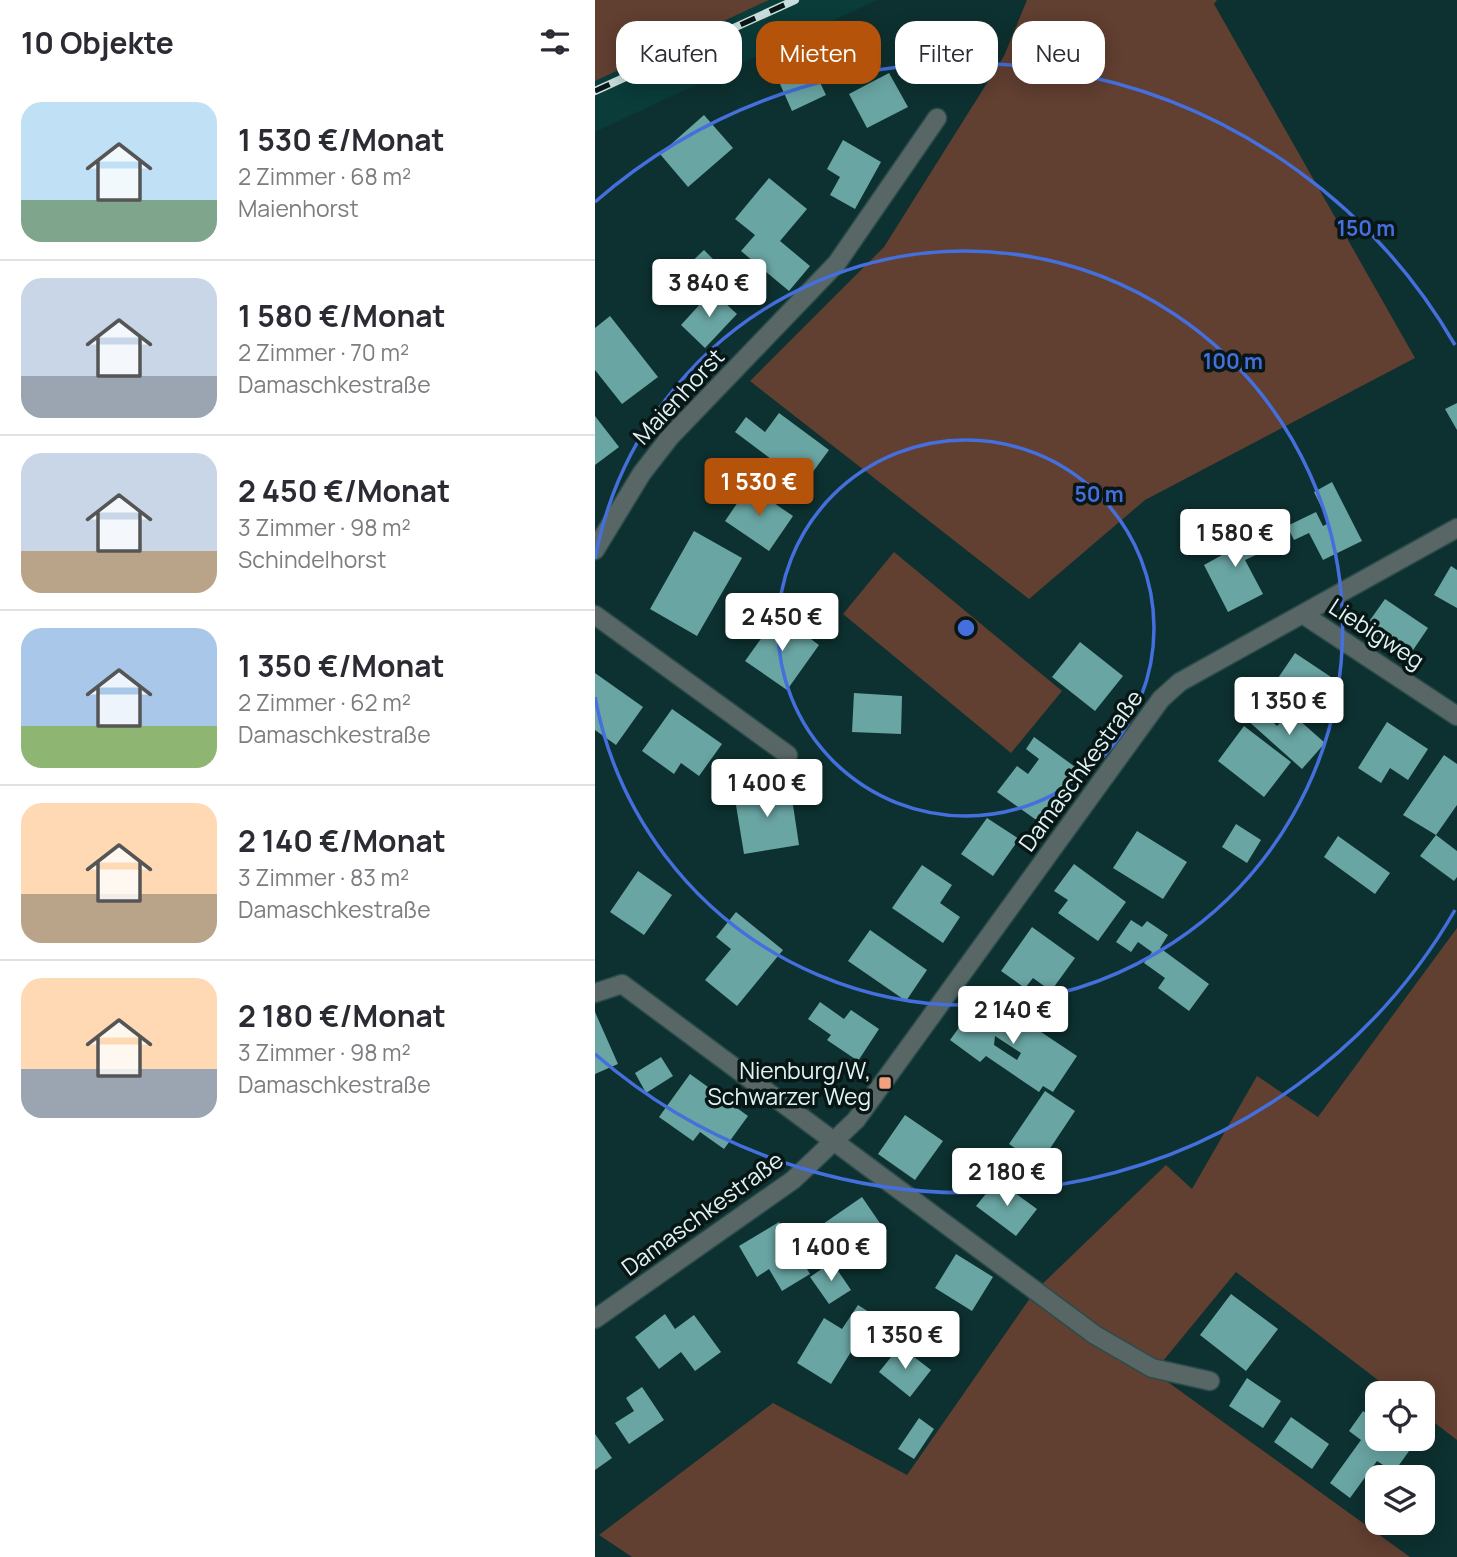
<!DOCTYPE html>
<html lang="de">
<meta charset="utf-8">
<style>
:root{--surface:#fff;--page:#f7f7f7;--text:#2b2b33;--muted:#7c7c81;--line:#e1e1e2;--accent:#b45309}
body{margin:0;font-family:Manrope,sans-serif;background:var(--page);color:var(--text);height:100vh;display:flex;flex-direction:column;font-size:26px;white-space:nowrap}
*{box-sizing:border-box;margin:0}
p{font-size:23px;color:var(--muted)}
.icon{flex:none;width:38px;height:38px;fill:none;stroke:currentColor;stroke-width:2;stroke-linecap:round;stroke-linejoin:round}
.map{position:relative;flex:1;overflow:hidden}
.drawer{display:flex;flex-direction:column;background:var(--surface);width:595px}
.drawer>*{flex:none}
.banner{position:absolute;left:21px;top:21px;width:665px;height:63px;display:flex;gap:14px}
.tools{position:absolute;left:770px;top:1381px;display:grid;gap:14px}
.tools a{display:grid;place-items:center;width:70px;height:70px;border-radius:14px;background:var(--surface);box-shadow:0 4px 18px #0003;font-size:35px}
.price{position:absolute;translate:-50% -60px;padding:0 16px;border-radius:7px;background:#fff;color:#222;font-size:23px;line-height:46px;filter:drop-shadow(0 2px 4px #0008)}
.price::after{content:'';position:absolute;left:50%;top:42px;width:21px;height:16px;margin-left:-10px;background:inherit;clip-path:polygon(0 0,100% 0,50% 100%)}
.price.active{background:var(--accent);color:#fff}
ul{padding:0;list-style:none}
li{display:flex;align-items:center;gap:21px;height:175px;padding:0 21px}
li+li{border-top:2px solid var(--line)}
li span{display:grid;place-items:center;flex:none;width:196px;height:140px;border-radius:21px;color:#555}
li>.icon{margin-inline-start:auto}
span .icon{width:84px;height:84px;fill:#fffc;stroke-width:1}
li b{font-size:30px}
h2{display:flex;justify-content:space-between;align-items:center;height:84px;padding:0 21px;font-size:30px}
.pill{padding:0 24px;border-radius:21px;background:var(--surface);box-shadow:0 4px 18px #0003;font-size:24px;line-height:63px}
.pill.active{background:var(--accent);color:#fff}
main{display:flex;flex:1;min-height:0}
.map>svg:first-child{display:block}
.built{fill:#0a3c3a}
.green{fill:#613f31}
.building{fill:#69a5a3;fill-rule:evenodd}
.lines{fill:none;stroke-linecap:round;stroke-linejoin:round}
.minor-casing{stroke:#2b4c4b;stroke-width:21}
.minor{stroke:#586766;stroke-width:18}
.rail-casing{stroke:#c9dddc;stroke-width:8}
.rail{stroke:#081615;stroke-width:5;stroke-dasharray:16;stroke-linecap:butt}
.ring{fill:none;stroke:#446fdd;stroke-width:3.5}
.poi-dot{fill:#f2a17e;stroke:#081615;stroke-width:2.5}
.labels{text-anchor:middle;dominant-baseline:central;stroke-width:7;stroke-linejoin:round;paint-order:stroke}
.street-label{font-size:23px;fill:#e0f3f2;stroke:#081615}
.poi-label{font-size:23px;fill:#e0f3f2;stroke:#081615;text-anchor:end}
.centre{fill:#446fdd;stroke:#081615;stroke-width:3.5}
.ring-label{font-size:21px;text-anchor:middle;font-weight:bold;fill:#446fdd;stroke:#081615;stroke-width:7;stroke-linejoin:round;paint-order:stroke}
</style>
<main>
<section class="drawer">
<h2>10 Objekte<svg class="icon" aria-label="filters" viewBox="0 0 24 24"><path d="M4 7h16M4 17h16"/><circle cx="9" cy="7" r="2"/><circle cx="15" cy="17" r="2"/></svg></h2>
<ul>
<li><span style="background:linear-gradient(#bfe0f5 70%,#7fa58c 0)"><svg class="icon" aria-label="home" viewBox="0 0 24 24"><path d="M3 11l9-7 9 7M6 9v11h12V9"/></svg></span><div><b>1 530 €/Monat</b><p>2 Zimmer · 68 m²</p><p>Maienhorst</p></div></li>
<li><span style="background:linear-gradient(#c9d6e8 70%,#9aa5b1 0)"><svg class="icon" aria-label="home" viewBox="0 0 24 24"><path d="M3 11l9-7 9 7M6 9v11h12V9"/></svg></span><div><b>1 580 €/Monat</b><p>2 Zimmer · 70 m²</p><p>Damaschkestraße</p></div></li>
<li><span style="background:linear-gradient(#c9d6e8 70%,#b9a48a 0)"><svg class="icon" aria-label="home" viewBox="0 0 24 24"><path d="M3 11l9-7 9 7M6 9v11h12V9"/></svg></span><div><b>2 450 €/Monat</b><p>3 Zimmer · 98 m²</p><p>Schindelhorst</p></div></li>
<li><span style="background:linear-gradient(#a9c7e8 70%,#8fb573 0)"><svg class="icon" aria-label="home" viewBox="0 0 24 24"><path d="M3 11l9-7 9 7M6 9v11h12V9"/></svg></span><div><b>1 350 €/Monat</b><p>2 Zimmer · 62 m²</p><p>Damaschkestraße</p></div></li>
<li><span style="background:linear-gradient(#ffd9b3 65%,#b9a48a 0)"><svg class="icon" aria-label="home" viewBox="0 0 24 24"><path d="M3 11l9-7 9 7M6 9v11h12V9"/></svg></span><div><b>2 140 €/Monat</b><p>3 Zimmer · 83 m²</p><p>Damaschkestraße</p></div></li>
<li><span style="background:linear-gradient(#ffd9b3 65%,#9aa5b1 0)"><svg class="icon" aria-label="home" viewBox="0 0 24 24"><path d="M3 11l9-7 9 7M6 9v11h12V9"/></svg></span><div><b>2 180 €/Monat</b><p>3 Zimmer · 98 m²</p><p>Damaschkestraße</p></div></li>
</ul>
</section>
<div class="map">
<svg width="862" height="1557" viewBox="0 0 862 1557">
<rect width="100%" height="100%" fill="#0d3130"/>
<path class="built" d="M174,0h108l-282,132v-51z"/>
<path class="green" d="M0,0h174l-174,81z
M432,0h190l-3,4 201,354 -270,142 -116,99 -279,-218 134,-134 120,-191z
M299,552l168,139 -51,62 -168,-139z
M862,928v512l-34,-26v-21h-28l-159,-121 -82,100 256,185h-778l-33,-22 174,-132 134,72 128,-184 131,-126 26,24 65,-113 61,41z"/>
<path class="building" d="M364,22l20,37 -41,21 -19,-37z
M214,60l17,35 -34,16 -16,-36z
M294,73l19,34 -41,21 -18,-34z
M109,115l29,33 -45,39 -28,-33z
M248,140l38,22 -26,47 -25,-14 10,-18 -13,-8z
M174,178l38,31 -27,32 30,25 -21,25 -48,-40 14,-16 -20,-16z
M109,250l17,17 -19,20 -18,-18z
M117,291l25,23 -32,34 -24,-23z
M15,316l48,61 -36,27 -27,-34v-42z
M862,403v27l-12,-21z
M184,413l50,37 -25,34 -69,-52 11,-15 19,15z
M0,416l24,31 -24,18z
M737,482l30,59 -39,19 -14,-27 -15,7 -7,-14 29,-14 7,14 6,-3 -15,-31z
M154,486l44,30 -24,35 -44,-30z
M645,520l18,34 -13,6 18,34 -35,18 -24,-47 27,-15 -10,-20z
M99,531l48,27 -45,78 -47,-27z
M856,566l6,4v38l-23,-13z
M790,599l43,29 -21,31 -44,-29z
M183,615l41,30 -32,45 -42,-29z
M485,642l43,34 -28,35 -43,-34z
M700,653l36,24 -19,29 -36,-25z
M0,673l48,34 -27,38 -21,-15z
M259,693l48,3 -1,38 -49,-2z
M662,707l20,19 13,-14 35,31 -23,26 -56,-50z
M77,709l50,35 -23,32 -18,-13 -7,11 -32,-23z
M792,722l41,27 -20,31 -18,-12 -9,15 -23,-15z
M649,726l47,36 -27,35 -46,-36z
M439,737l44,32 -39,53 -42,-30 20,-26 11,8 11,-15 -13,-10z
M849,755l13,9v41l-21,30 -33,-20z
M195,785l9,60 -55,9 -10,-61z
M392,818l32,21 -26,37 -32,-22z
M641,824l25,16 -14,23 -25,-16z
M542,831l50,31 -24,37 -50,-31z
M841,835l21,16v26l-3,4 -34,-25z
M743,836l52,37 -15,21 -51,-37z
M479,864l52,38 -28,39 -40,-28 10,-13 -14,-9z
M327,865l30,20 -12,18 20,14 -17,26 -51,-35z
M43,871l34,24 -28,40 -34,-23z
M141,912l47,38 -46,56 -32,-26 26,-31 -15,-12z
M536,920l11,7 5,-6 21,14 -8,13 49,36 -20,27 -31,-23 7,-10 -21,-15 8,-11 -14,-10 -7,10 -15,-10z
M437,927l43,31 -24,33 -18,-13 -8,10 -24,-17z
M275,930l57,40 -21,31 -58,-40z
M387,996l29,16 66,44 -24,36 -10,-6 -4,6 -53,-36 -6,6 -30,-22zM400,1036l26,17 -4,7 -23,-15z
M225,1002l24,17 7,-9 28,19 -21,32 -31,-21 4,-5 -23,-16z
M0,1012l23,52 -23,10z
M66,1057l12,19 -27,17 -11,-20z
M95,1074l58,42 -24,33 -24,-17 -7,9 -34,-24z
M450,1091l30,20 -36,54 -30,-21z
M310,1115l38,26 -28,39 -37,-26z
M402,1180l40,29 -21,27 -40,-30z
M267,1197l24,35 -42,29 -24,-35z
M184,1222l31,52 -28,17 -13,-22 -12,8 -18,-31z
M361,1254l37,23 -21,34 -37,-23z
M237,1262l19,28 -22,14 -19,-27z
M636,1294l47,35 -32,42 -46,-36z
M263,1305l38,24 -15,24 -22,-14 -28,45 -34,-21 27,-45 18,11z
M70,1314l10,15 19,-14 27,37 -26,19 -14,-19 -22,17 -24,-32z
M305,1346l31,24 -21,27 -31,-25z
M652,1378l34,23 -18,27 -34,-22z
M47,1387l22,33 -35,24 -14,-21 19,-12 -8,-13z
M768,1411l14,10v17h24l11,9 -18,25 -17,-11 -27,37 -20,-15 31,-43 -12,-9z
M696,1417l38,27 -17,25 -38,-27z
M324,1418l15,11 -20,30 -16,-10z
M0,1434l17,24 -17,12z"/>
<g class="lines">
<g class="minor-casing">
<path id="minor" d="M0,550l47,-77 28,-36 167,-174 100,-145
M0,615l193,140
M709,615l153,101
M0,993l27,-9 473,351 57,33 58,13
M0,1319l198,-139 63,-60 305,-421 19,-17 277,-154"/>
</g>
<use href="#minor" class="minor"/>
<g class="rail-casing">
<path id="rail" d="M0,91l200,-91"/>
</g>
<use href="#rail" class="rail"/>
</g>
<g class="ring">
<circle cx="371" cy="628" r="188"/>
<path d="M0 559A377 377 0 1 1 0 697"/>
<path d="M860 910A565 565 0 0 1 0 1054M0 202A565 565 0 0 1 860 345"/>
</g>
<rect class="poi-dot" x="283" y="1076" width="14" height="14" rx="3.5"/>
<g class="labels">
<g class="street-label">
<text transform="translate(83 396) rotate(-47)">Maienhorst</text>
<text transform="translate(782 633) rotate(33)">Liebigweg</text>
<text transform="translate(485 770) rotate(-54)">Damaschkestraße</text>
<text transform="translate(107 1213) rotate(-36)">Damaschkestraße</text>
</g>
<g class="poi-label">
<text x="276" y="1070">Nienburg/W,<tspan x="276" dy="26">Schwarzer Weg</tspan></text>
</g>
</g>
<circle cx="371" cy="628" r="10" class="centre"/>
<g class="ring-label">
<text x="771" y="236">150 m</text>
<text x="638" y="369">100 m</text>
<text x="504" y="502">50 m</text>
</g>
</svg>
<div class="tools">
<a><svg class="icon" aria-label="locate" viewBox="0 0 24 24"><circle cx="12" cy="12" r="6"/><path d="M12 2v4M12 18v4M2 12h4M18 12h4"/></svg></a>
<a><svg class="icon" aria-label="layers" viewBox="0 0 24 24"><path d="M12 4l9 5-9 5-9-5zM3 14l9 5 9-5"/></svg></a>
</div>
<b class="price" style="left:114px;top:319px">3 840 €</b>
<b class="price active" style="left:164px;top:518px">1 530 €</b>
<b class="price" style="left:640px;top:569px">1 580 €</b>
<b class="price" style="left:187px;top:653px">2 450 €</b>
<b class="price" style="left:694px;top:737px">1 350 €</b>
<b class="price" style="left:172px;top:819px">1 400 €</b>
<b class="price" style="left:418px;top:1046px">2 140 €</b>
<b class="price" style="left:412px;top:1208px">2 180 €</b>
<b class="price" style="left:236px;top:1283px">1 400 €</b>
<b class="price" style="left:310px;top:1371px">1 350 €</b>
<div class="banner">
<a class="pill">Kaufen</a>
<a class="pill active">Mieten</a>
<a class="pill">Filter</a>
<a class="pill">Neu</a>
</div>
</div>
</main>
